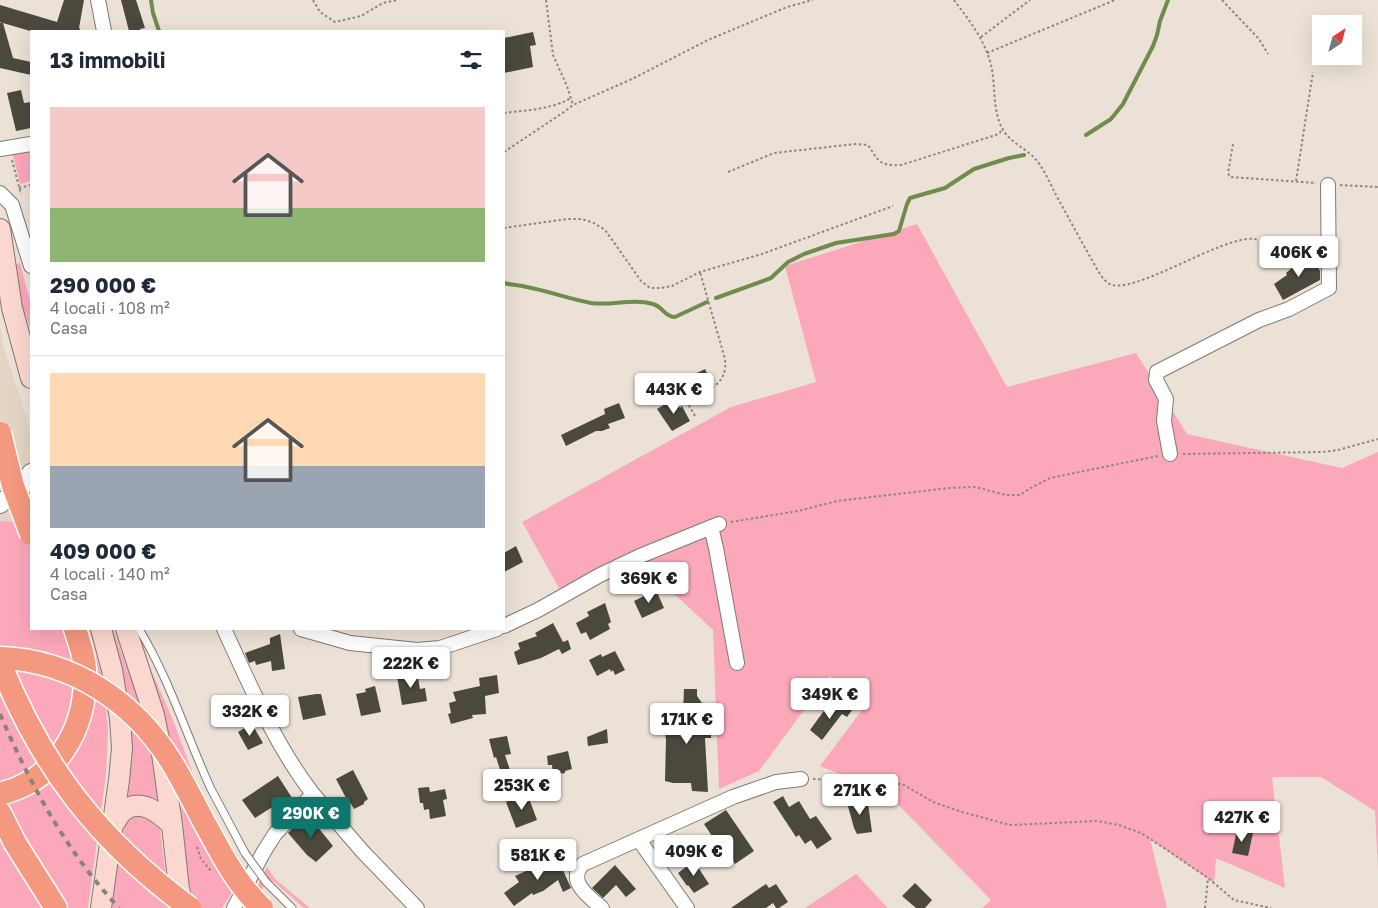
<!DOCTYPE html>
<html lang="it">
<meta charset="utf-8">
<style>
:root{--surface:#fff;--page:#f6f6f7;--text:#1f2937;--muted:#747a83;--line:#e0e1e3;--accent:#0f766e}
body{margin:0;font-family:"Golos Text",sans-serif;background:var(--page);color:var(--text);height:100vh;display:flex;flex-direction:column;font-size:19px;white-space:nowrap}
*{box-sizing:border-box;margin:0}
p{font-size:16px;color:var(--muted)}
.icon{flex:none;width:28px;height:28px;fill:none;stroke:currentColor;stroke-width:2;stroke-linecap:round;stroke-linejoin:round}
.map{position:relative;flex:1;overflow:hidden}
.details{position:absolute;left:30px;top:30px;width:475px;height:600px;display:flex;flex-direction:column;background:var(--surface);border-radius:0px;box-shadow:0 5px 20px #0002}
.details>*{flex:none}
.needle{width:32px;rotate:36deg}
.controls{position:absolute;left:1312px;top:15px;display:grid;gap:10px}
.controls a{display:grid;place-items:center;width:50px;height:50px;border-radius:0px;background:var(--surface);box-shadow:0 5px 20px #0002;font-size:25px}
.price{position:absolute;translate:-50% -42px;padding:0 11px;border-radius:5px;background:#fff;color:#222;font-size:16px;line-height:32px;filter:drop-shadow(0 1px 2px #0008)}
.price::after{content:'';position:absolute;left:50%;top:30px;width:15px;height:11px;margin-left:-8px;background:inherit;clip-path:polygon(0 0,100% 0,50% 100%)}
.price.on{background:var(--accent);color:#fff}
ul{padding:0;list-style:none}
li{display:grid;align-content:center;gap:10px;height:265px;padding:0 20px}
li+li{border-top:1px solid var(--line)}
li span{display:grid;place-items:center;height:155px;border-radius:0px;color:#555}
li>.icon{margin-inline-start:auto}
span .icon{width:90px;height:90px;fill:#fffc;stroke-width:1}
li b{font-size:21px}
h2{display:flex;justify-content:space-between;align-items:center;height:60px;padding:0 20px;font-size:21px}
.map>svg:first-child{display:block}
.built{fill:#e4d4c3}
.green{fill:#fba8bb}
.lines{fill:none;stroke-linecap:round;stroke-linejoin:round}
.stream{stroke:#6f8c4d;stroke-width:4}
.building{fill:#4b493e}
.service-casing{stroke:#82796f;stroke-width:9}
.minor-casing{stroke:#82796f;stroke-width:16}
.tertiary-casing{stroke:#82796f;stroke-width:20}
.secondary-casing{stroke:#82796f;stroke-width:22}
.trunk-casing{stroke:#fff;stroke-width:25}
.path{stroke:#8e867e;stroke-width:2;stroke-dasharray:2.5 2.5;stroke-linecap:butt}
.service{stroke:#fff;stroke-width:7}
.minor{stroke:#fff;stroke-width:14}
.tertiary{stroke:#fff;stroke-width:18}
.secondary{stroke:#fbd8cf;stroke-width:20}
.trunk{stroke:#f4987f;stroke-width:22}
.rail{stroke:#8a827a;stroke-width:4;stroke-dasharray:6 6;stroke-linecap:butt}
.service-bridge-casing{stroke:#82796f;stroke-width:9;stroke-linecap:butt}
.trunk-bridge-casing{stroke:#fff;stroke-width:25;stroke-linecap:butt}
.service-bridge{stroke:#fff;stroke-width:7}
.trunk-bridge{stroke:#f4987f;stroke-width:22}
</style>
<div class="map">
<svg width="1378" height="908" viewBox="0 0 1378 908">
<rect width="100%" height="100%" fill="#ece1d6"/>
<path class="built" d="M0,326l3,18 28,88v90l-31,-1z"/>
<path class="green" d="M31,149v32l-11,3 -8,-33z
M917,224l90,163 129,-34 51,81 155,34 36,-16v418l-3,-59 -54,-34h-49l13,111 -69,-30 -2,25 -64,-44 17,69h-185l9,-8 -105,-108 -66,-26 51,-68 -42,-22 -70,95 -40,18 -6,-159 -61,-57 -93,15 -37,-66 209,-115 85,-25 -31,-116z
M20,263l11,42 -1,23 -10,-29 -7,-34z
M0,521l31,1v107h58l14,50 5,52 -2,43 -18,134h-88z
M108,629h5l26,72 14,48 9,57 -38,-3z
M143,652l30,68 24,65 47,88 -22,35h-26l-7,-25 -9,-84z
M147,813l13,15 6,50 7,30h-63l12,-84 8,-9z
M267,867l8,12 35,29h-6l-31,-27 -7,1 -6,11 -13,15z
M856,874l32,34h-83z"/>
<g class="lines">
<path class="stream" d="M151,0l2,13 6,18
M1086,135l25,-16 12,-15 30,-58 4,-11 3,-14 8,-21
M504,283c7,2 15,2 23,4 21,4 42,12 64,16 20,3 42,-5 62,1 10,3 12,13 22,13l32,-15
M716,298l55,-20 17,-16 16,-8 32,-11 58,-9 5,-3 8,-27 3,-6 35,-10 29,-19 35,-11 15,-3"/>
</g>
<path class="building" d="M64,0h20l-5,28 1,1v2h-50l-27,-8 10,35 18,4v13l-31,-7v-45h2l-2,-1v-17l57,17z
M121,0h15l9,28 -5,1 1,2h-12z
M533,32l3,13 -6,1 3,21 -29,6v-35z
M21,90l3,13 7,-1v26l-15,3 -9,-38z
M1312,254l8,17v9l-37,20 -9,-16 13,-9 -1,-2 7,-6 2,2z
M705,369l5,11 -17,8 -4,-11z
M675,398l5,10 2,-2 8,15 -18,10 -15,-22z
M619,403l6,15 -17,6 2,4 -8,3h-6l-30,15 -5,-11 44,-21 -1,-5z
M516,546l7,16 -19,10v-19z
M656,590l8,18 -22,10 -8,-17z
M605,603l6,19 -3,2 2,5 -20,11 -4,-8 -5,2 -5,-11 13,-7 -2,-4z
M553,623l10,19 5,-2 3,9 -9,5 -3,-5 -18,9 -23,7 -4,-13 6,-3 -2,-6 19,-7 -2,-3z
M280,634l5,35 -13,2 -1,-10 -15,4 -1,-4 -6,2 -4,-10 25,-9v-6z
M615,651l10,19 -10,5 -2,-5 -2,2 -1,-3 -13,7 -8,-16 12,-6 1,3z
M417,672l3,17 5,-1 2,13 -25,4 -5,-29z
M497,675l2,18 -14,3 1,18 -14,1 1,3 -22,6 -3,-10 3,-1 -2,-10 7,-2 -3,-9 27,-6 -1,-8z
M375,686l6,26 -20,4 -5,-22 10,-2 -1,-3z
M684,689h13v7l5,7 -1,4 -18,16h28v15h-6l3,54 -16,-1 -1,-8h-18l-8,-2 1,-41 -1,-9h-1v-20h19z
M316,694h5l5,21 -23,5 -5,-23z
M840,703l15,3 -8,11 -5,-3 -20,26 -12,-10 16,-22 5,4z
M252,724l11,19 -15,7 -10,-18z
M607,729l1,14 -20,3 -1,-9z
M507,736l4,18 -6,1 6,18 -9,3 -6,-19 -2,1 -5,-19z
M568,751l4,18 -7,2v2l-12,2 -1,-10h-4l-1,-9z
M353,770l15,29 -4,3v2l-10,5 -7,-12 -1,1 -10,-19z
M278,776l16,25 -5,6 -4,-8 -30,19 -13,-18z
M429,787l1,5 15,-3 2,10 -4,1 3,16 -16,3 -1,-10 -5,1 -1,-7h-3l-2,-15z
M527,793l10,27 -21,8 -10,-26z
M783,796l6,11 10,-6 11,18 6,-3 16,23 -15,10 -6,-9 -6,4 -6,-9 -3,2 -23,-35z
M846,799l22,4 4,29 -15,2 -3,-6z
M726,810l28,41 -19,13 -17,-28 -4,3 -10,-15z
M305,816l10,12 2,-2 16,20 -17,16 -9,-7 -19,-22z
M1237,830l16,3 -5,23 -16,-3z
M557,857l14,31 -8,4 -5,-12 -15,11 -10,4 -1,-2 -18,13 -10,-13 15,-11 -4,-6 33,-15 2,4 2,-1 -1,-5z
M694,861l15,23 -15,9 -6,-8 -1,1 -9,-13z
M615,865l21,24 -10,8 -10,-12 -13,13 -11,-10z
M915,883l17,17 -7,8h-9l-14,-12z
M766,884l3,4 7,-4 12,18 -9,6h-3l-3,-5 -7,5h-35z"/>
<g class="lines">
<g class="service-casing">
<path id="service" d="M139,629c31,51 47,106 72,160 11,21 23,43 34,64
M266,882l26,26"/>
</g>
<g class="minor-casing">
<path id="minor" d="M98,0l6,31
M0,149l31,-5
M0,193l12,12 19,61
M1170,454l-6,-33 2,-22 -10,-19 1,-8 102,-52 30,-11 40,-21 -1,-103
M711,527l5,21 21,115
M504,626l34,-16 62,-35 40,-19 79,-32
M224,629c26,56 51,116 89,165l-38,40 -12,19 -29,55
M301,629l49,14 67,7 23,-2 57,-19
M313,794l50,58 54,56
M639,840l48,68
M602,908c-13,-11 -36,-27 -19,-44l150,-67 43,-15 25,-3"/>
</g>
<g class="tertiary-casing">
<path id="tertiary" d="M0,504l24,-19 7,-12"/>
</g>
<g class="secondary-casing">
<path id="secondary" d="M0,229l12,79 19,70
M101,629l11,41 8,49 2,29 -3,32 -18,128
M126,629l28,86 8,39 10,71 7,64 5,19
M113,825c3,-4 6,-10 10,-14 18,-14 36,2 49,14"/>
</g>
<g class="trunk-casing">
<path id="trunk" d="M0,794c55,-14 85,-62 85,-117 1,-16 -5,-33 -10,-48
M0,813l15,30 41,65"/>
</g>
<path class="path" d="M313,0l7,12 15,10 26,-6 22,-13 14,-3
M546,0l7,55 14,31 6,19
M954,0c15,20 31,40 37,65 5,21 1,44 11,63 8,16 28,21 38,37 6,9 11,20 16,30 11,20 22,40 33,60 6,9 10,21 19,28 21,16 114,-48 146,-44 12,2 21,10 29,18
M1222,0l37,39 9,15
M981,37l49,-37
M987,53l128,-53
M504,113c23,-3 46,-3 67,-15
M1233,144l-5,29 2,4 86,6
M504,152l60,-40 9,-7 59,-26 76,-39 79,-33 26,-7
M12,160l9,34
M728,172l46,-19 81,-9 13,1c11,17 12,21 33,20l95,-30 7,-5
M1296,181l17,-109
M1340,185l38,2
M19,188l12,-3
M504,228l63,-9h15l12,4 11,7 8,11 28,40 9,7h11l11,-2 28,-14 62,-18 131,-48
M695,416l-8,-14c19,-13 41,-15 38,-43l-25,-87
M1183,454l139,-2 16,-2 40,-11
M731,522l67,-11 39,-10 112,-13 26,-1 31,8h14l9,-6 21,-11 108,-22
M813,779l69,2 22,4 29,17 29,10 48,13 87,-4 22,4 22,8 26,17 41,28 26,22 37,8
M197,847l4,12 10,12
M1205,908l3,-30"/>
<use href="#service" class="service"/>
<use href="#minor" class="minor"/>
<use href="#tertiary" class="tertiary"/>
<use href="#secondary" class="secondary"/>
<use href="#trunk" class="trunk"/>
<path class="rail" d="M0,714c30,70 66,137 119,194"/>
<g class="service-bridge-casing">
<path id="service-bridge" d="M245,853l21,29"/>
</g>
<g class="trunk-bridge-casing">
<path id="trunk-bridge" d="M0,433l13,53 18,48
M0,658c72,2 135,44 172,105 11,18 21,38 31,57 17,31 33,64 59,88
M0,663c42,105 99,178 190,245"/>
</g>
<use href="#service-bridge" class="service-bridge"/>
<use href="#trunk-bridge" class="trunk-bridge"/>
</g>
</svg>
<div class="controls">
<a><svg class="needle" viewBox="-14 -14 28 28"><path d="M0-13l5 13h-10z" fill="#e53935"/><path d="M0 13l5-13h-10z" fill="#747a83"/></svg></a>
</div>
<b class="price" style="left:1299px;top:278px">406K €</b>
<b class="price" style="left:674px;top:415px">443K €</b>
<b class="price" style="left:649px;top:604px">369K €</b>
<b class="price" style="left:411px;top:689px">222K €</b>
<b class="price" style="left:830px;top:720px">349K €</b>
<b class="price" style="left:250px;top:737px">332K €</b>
<b class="price" style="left:687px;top:745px">171K €</b>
<b class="price" style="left:522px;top:811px">253K €</b>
<b class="price" style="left:860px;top:816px">271K €</b>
<b class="price on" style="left:311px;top:839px">290K €</b>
<b class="price" style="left:1242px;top:843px">427K €</b>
<b class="price" style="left:694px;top:877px">409K €</b>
<b class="price" style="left:538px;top:881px">581K €</b>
<section class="details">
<h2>13 immobili<svg class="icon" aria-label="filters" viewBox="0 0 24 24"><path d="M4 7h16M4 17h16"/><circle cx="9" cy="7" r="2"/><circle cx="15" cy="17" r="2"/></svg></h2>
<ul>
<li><span style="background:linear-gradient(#f6c9c9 65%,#8fb573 0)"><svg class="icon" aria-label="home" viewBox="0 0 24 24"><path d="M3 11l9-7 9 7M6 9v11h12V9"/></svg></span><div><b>290 000 €</b><p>4 locali · 108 m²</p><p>Casa</p></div></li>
<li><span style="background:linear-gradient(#ffd9b3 60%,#9aa5b1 0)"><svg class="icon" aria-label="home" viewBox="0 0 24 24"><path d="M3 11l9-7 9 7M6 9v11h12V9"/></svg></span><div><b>409 000 €</b><p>4 locali · 140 m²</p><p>Casa</p></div></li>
</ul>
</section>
</div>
